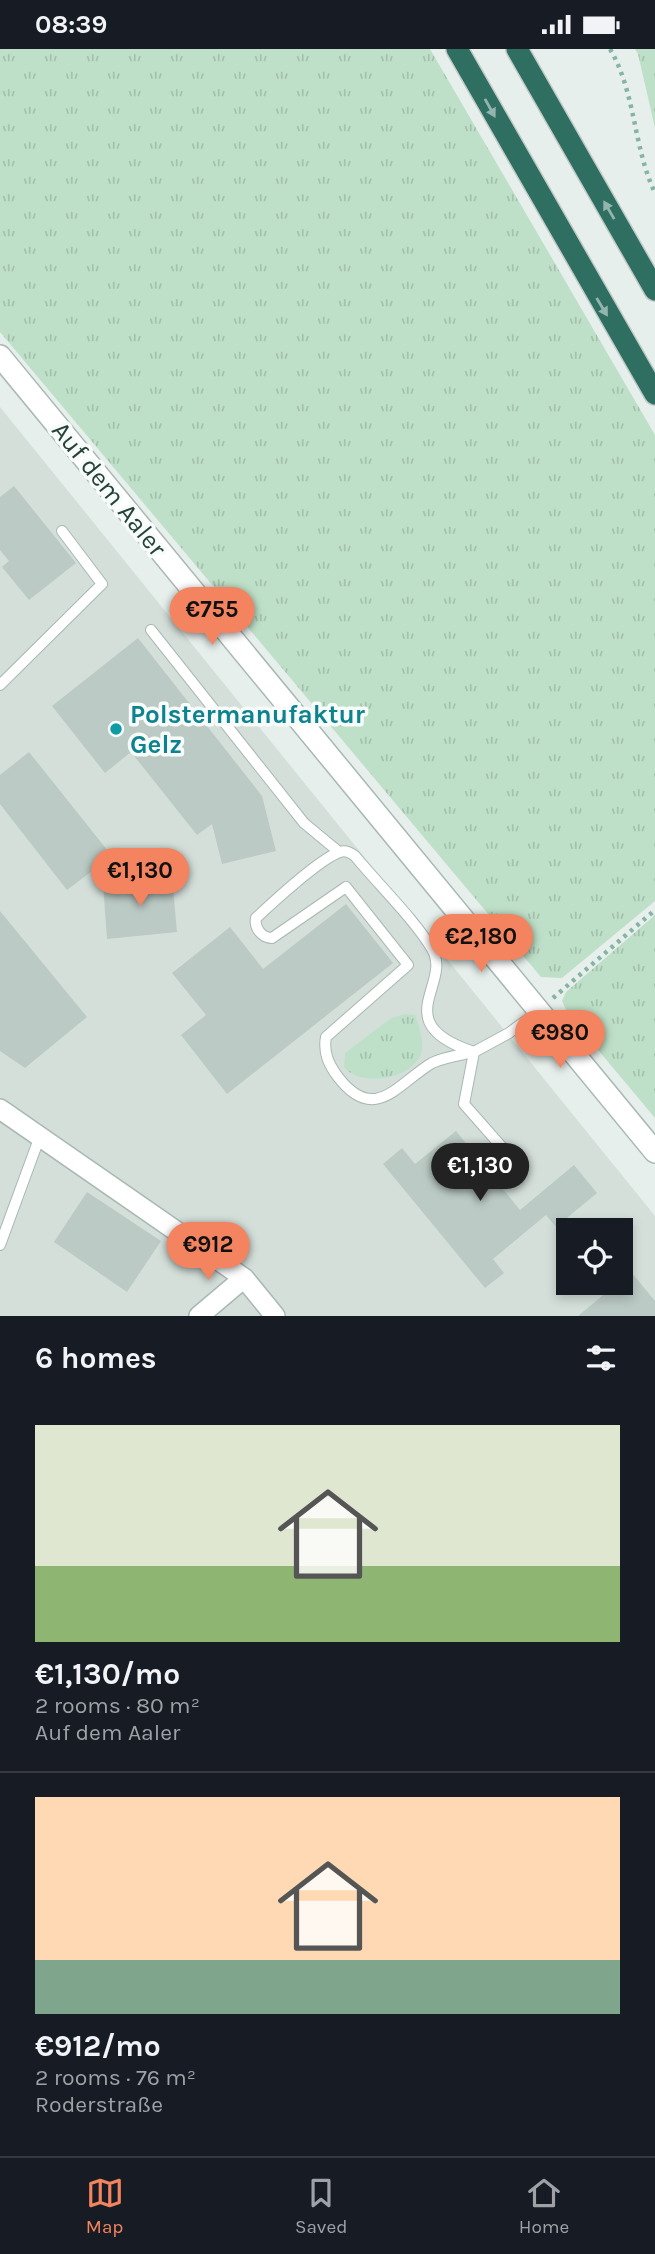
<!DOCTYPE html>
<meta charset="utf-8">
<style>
:root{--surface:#171b24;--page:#242831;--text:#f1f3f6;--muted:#9ea1a6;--line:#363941;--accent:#f4845f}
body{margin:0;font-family:Karla,sans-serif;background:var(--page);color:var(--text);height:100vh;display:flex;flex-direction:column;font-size:26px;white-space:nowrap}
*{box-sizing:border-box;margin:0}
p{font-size:23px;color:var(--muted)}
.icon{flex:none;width:38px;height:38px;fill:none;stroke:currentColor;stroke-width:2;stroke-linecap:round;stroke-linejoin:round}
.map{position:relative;height:1267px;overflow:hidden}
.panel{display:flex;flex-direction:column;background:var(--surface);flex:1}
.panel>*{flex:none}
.controls{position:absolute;left:556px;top:1169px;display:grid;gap:14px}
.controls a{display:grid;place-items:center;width:77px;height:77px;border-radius:0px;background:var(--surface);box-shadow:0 4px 10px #0003;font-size:35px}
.price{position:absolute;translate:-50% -60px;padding:0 16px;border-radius:24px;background:var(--accent);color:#111;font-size:23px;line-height:46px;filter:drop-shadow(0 2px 4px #0008)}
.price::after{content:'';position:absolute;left:50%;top:42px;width:21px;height:16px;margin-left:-10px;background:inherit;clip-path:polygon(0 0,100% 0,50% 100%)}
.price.active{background:#222;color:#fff}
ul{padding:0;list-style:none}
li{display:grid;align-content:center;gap:14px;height:371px;padding:0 35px}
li+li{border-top:2px solid var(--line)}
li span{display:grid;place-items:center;height:217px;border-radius:0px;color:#555}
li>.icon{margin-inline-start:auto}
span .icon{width:126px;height:126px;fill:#fffc;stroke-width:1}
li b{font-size:30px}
h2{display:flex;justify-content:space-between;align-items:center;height:84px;padding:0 35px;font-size:30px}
.status{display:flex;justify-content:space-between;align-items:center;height:49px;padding:0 35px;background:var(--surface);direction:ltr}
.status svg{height:19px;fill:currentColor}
.tabs{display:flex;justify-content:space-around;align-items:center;height:98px;border-top:2px solid var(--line);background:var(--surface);font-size:19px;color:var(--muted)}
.tabs a{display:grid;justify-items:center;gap:4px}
.tabs .active{color:var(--accent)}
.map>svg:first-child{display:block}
.built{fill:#d4dfda;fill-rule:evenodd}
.grass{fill:url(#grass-tufts)}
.building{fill:#bbcac4}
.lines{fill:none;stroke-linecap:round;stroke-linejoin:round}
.service-casing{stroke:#a8b8b2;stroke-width:12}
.minor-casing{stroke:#a8b8b2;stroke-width:22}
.tertiary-casing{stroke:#a8b8b2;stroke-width:24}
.motorway-casing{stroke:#c2cac8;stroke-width:24}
.path{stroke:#86b3a5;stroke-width:4.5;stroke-dasharray:3.5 5;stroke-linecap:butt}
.service{stroke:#fff;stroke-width:10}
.minor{stroke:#fff;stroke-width:19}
.tertiary{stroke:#fff;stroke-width:21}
.motorway{stroke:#2f6f62;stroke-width:21}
.oneway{fill:#93b5ae}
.culture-dot{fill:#0f9aa8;stroke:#f7fbf9;stroke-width:2.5}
.labels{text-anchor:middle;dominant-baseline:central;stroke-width:7;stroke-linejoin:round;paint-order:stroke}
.street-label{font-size:26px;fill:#24423a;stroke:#f7fbf9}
.culture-label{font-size:26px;font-weight:bold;fill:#0d838f;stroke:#f7fbf9;text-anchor:start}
</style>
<div class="status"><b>08:39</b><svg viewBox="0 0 49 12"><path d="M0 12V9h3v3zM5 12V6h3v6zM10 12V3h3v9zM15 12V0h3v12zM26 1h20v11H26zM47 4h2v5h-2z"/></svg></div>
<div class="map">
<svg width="655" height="1267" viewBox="0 0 655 1267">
<defs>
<pattern id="grass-tufts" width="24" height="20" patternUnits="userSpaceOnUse" patternTransform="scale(1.75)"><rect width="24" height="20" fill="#bfe0c8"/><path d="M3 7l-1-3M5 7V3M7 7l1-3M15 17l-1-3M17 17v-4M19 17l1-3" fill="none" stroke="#a4c1ad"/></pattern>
</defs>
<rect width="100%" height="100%" fill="#e6efeb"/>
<path class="built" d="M0,358l655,809v100h-655zM569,1181h52v53h-52z"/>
<path class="grass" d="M0,0h430l225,386v466l-93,77 -21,-1 -541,-645z
M635,0h20v79l-17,-74z
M655,866v203l-87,-104 -6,-13 4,-9z
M406,965l9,1c4,11 10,27 6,39 -9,25 -61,34 -77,13l1,-14 46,-35z"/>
<path class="building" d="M14,437l62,77 -47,37 -27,-33 7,-6 -9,-11v-53z
M138,589l124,158 14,55 -54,13 -10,-40 -15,11 -66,-83 -26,21 -53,-67z
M29,703l83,104 -45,34 -67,-86v-29z
M172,828l5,55 -70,7 -4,-56z
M346,855l47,59 -166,131 -46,-59 25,-20 -34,-42 58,-46 33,42z
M0,862l87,106 -62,51 -25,-17z
M456,1082l64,79 54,-45 23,28 -41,34 -10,-12 -53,44 11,14 -19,15 -102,-124 19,-16 13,16z
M87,1143l74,49 -34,51 -73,-50z
M631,1223l24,29v15h-77z"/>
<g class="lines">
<g class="service-casing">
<path id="service" d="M151,581l153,193 35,29
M0,636l102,-101 -40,-53
M521,1120l-57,-65 10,-52c-13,3 -30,5 -42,11 -34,20 -57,62 -94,14 -9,-12 -15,-24 -12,-40l82,-72 -62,-78 -74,51c-10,0 -18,-10 -16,-20 16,-15 65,-60 84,-66 5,-2 11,1 15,4 22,27 60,64 77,93 21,35 -46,74 42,103l35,-19 30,-22
M0,1196l40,-109"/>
</g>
<g class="minor-casing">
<path id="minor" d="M0,1060l244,169 31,38
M199,1267l45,-38"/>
</g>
<g class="tertiary-casing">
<path id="tertiary" d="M0,307l655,796"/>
</g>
<g class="motorway-casing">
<path id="motorway" d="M457,0l198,345
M517,0l138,241"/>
</g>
<path class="path" d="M610,0c26,44 23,98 45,144
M553,949l102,-88"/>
<use href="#service" class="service"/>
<use href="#minor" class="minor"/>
<use href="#tertiary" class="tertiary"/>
<use href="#motorway" class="motorway"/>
</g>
<defs><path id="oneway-solid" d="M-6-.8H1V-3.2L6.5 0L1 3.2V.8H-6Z" transform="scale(1.75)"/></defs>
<g class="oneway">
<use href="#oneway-solid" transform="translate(490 59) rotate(61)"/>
<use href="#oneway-solid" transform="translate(609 161) rotate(-120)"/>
<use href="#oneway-solid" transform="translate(602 258) rotate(59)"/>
</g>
<circle class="culture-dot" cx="116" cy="680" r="7"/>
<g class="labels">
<g class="street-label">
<text transform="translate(109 440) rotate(51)">Auf dem Aaler</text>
</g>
<g class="culture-label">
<text x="130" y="665">Polstermanufaktur<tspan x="130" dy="30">Gelz</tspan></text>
</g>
</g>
</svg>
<div class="controls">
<a><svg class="icon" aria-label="locate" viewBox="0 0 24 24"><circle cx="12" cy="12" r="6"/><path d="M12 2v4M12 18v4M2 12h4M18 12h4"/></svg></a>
</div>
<b class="price" style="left:212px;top:598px">€755</b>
<b class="price" style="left:140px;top:859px">€1,130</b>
<b class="price" style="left:481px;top:925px">€2,180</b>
<b class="price" style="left:560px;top:1021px">€980</b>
<b class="price active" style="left:480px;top:1154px">€1,130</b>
<b class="price" style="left:208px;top:1233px">€912</b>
</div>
<section class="panel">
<h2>6 homes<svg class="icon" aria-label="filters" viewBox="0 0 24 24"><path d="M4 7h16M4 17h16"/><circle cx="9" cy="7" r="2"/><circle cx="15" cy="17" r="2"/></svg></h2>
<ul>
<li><span style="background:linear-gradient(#dfe7d0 65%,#8fb573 0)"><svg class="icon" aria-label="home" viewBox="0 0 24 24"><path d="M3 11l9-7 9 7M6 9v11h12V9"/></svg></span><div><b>€1,130/mo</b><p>2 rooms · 80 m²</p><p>Auf dem Aaler</p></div></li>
<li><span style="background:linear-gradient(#ffd9b3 75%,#7fa58c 0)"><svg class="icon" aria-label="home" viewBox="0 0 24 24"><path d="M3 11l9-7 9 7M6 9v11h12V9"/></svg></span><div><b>€912/mo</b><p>2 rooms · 76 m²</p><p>Roderstraße</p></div></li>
</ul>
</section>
<nav class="tabs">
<a class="active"><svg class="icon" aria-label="map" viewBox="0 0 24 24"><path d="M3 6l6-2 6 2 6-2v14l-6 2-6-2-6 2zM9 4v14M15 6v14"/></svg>Map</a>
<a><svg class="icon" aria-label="saved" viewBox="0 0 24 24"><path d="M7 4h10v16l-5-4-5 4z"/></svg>Saved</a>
<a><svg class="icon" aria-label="home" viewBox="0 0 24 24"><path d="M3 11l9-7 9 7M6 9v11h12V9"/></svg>Home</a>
</nav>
